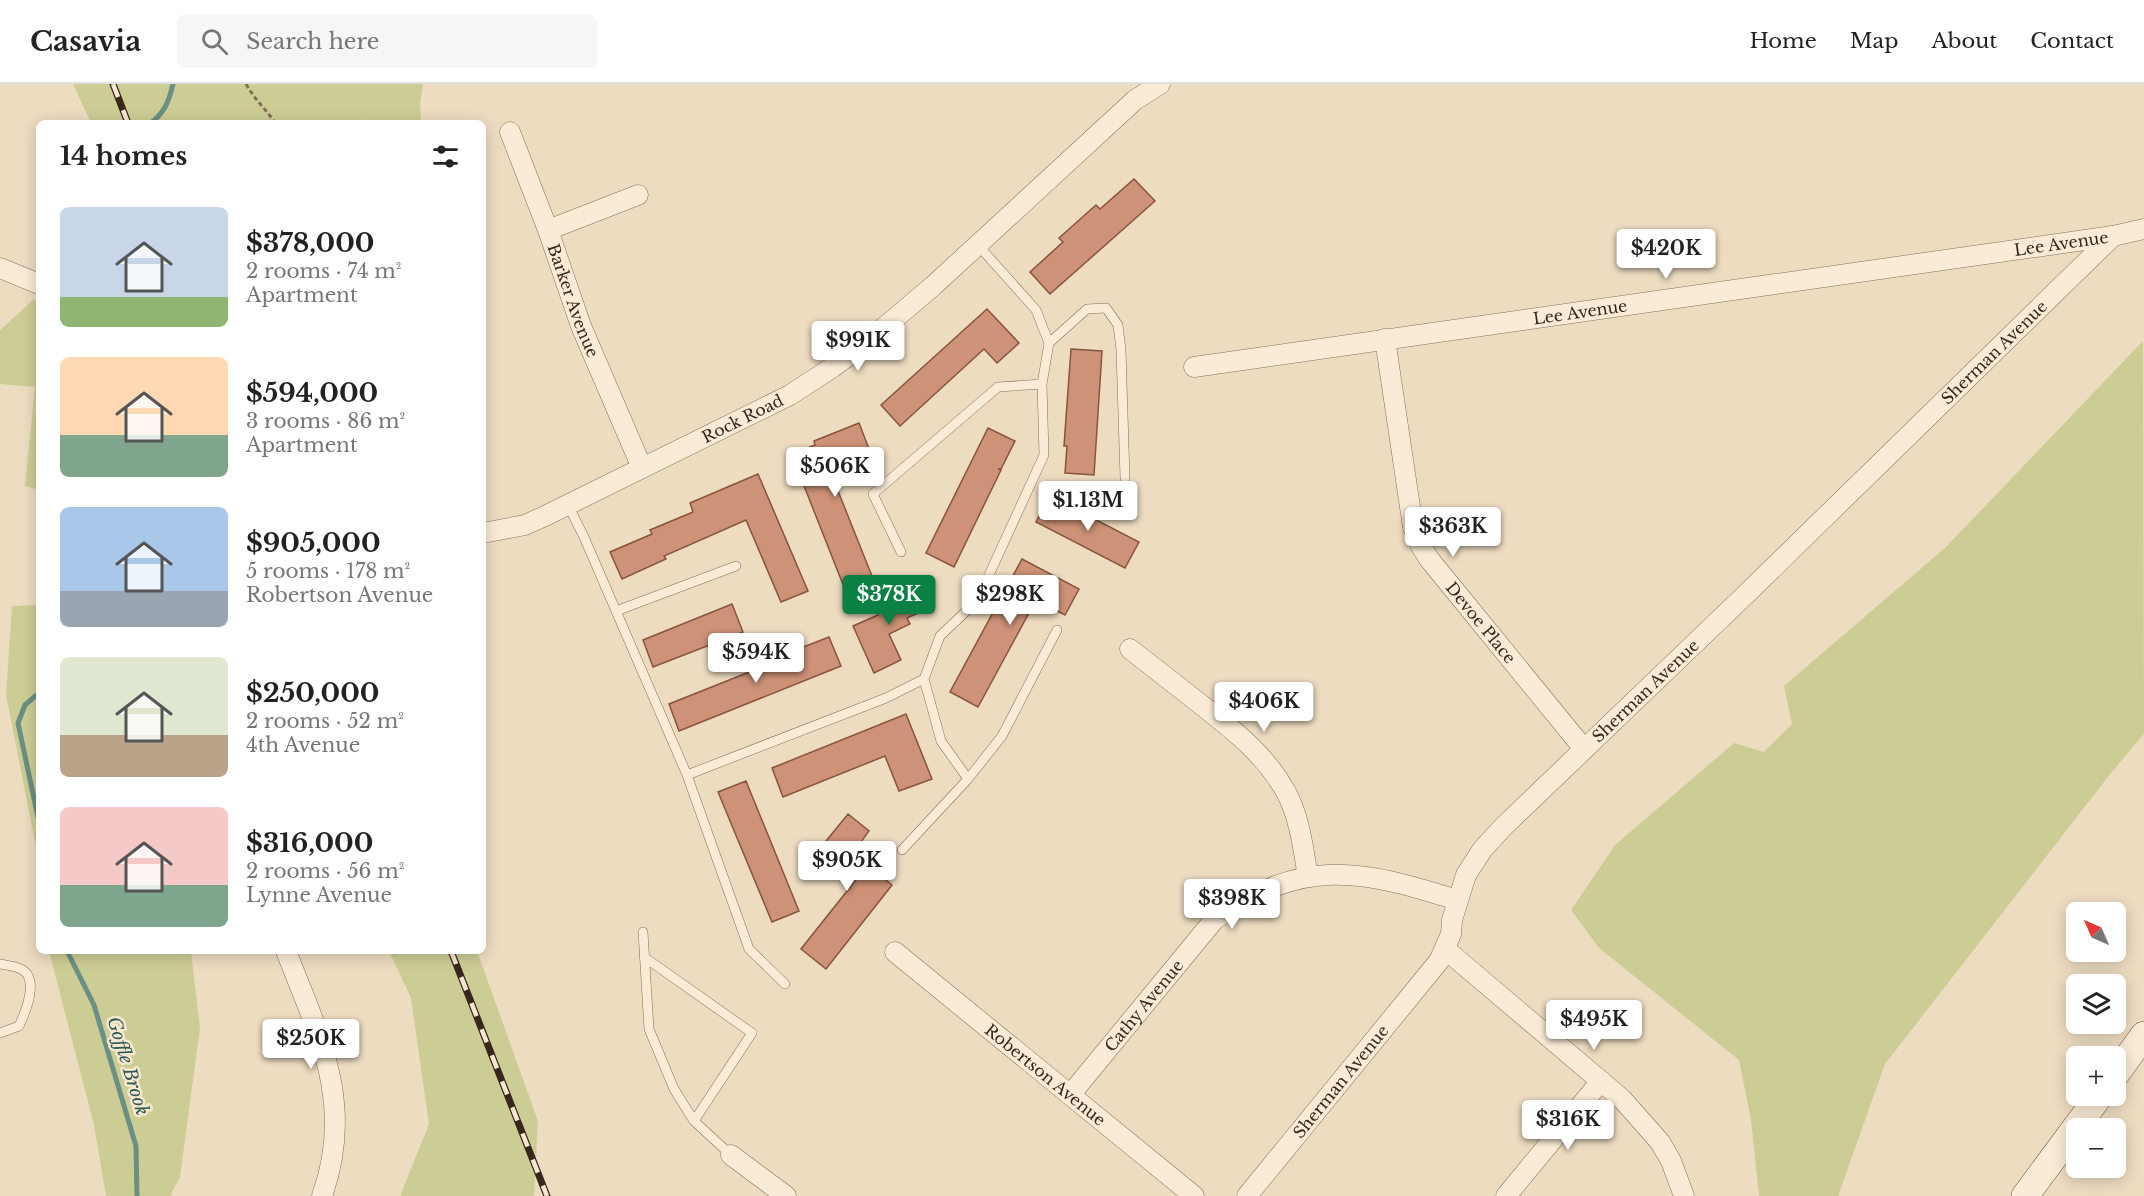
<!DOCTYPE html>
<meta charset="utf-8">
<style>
:root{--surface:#fff;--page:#f6f6f6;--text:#222;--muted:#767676;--line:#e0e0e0;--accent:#0b8043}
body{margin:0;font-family:"Libre Baskerville",serif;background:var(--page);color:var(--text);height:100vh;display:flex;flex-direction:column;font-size:22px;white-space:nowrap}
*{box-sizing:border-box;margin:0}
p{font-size:20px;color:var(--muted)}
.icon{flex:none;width:33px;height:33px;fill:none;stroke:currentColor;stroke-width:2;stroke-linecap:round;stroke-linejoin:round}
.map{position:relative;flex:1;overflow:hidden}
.drawer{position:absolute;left:36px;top:36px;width:450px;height:834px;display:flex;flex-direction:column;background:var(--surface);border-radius:9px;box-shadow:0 3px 15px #0003}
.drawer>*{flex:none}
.needle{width:39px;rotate:315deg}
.buttons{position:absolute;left:2066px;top:818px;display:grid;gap:12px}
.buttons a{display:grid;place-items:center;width:60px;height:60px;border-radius:9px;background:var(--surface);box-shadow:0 3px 15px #0003;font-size:30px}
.price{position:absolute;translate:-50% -51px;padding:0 14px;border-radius:6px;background:#fff;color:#222;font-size:20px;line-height:39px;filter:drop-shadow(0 2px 3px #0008)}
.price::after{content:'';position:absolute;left:50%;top:36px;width:18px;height:14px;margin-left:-9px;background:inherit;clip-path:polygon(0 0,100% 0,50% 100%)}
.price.current{background:var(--accent);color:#fff}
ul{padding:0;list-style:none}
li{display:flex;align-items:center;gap:18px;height:150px;padding:0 24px}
li span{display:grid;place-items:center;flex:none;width:168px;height:120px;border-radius:9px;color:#555}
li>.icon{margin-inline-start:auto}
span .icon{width:72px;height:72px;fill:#fffc;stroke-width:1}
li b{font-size:26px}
h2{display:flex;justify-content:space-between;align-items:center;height:72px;padding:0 24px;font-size:26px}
header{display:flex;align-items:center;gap:36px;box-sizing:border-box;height:84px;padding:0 30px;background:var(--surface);border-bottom:2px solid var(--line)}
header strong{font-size:28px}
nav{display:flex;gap:33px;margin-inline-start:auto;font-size:21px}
.search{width:420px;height:54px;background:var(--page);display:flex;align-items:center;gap:15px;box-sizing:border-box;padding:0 21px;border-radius:9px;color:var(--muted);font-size:22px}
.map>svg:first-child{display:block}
.green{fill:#cccd95}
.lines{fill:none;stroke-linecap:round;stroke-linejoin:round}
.stream{stroke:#6b8f82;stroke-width:5}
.building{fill:#cd9277;stroke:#88543e;stroke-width:1.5}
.lane-casing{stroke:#886d59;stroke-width:10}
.street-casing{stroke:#886d59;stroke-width:21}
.secondary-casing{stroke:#6a4e3c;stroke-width:28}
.path{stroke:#886d59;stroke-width:3;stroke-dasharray:4.5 3;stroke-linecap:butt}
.lane{stroke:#f9ebd5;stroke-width:9}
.street{stroke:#f9ebd5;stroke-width:20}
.secondary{stroke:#f9ebd5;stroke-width:27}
.rail-casing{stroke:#38271d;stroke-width:7}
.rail{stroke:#f6e7d1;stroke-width:4.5;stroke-dasharray:14;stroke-linecap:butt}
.labels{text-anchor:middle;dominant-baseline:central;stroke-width:5;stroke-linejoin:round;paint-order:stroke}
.street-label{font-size:16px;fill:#38271d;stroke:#f6e7d1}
.water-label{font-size:18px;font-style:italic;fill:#2c5851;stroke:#f6e7d1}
</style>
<header>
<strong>Casavia</strong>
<div class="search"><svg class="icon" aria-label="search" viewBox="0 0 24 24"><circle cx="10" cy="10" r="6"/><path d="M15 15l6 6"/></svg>Search here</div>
<nav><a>Home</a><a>Map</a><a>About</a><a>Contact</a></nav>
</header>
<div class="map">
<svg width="2144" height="1112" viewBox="0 0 2144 1112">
<rect width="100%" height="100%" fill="#eedcc1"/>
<path class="green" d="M73,0h350l-3,20 1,19h-54l-1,-4 -12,4h-263z
M34,215l5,3v188l-14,-4 10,-99 -35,-3v-54z
M2143,257l1,393 -33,39 -226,291 -47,132h-79l-8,-76 -12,-60 -140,-112 -28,-38 44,-65 119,-102 30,9 28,-28 -8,-38 161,-138z
M39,521v257l-33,-167 6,-89z
M49,867h142l9,77 -20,149 -10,19h-64l-12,-71z
M389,867h88l61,170 -4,75h-134l29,-72 -18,-126z"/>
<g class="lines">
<path class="stream" d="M151,39c14,-11 18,-22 22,-39
M39,609l-14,12 -7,18 21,99
M67,867l27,54 42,141 1,50"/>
</g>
<path class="building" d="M1134,95l21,22 -105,93 -20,-22 33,-30 -4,-4 37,-33 4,4z
M987,225l32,34 -22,20 -13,-14 -84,77 -19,-21z
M1071,265l31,2 -8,124 -29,-2 2,-27h-3z
M859,339l12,31 -41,17 42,105 -28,11 -51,-129 16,-7 -2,-3 8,-3 -1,-4z
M988,344l27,13 -14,28h-3l3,1 -47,97 -28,-14z
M758,390l50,117 -27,11 -35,-82 -82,36 2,3 -44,20 -12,-27 42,-18 -2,-4 43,-18 -3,-9z
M1050,412l89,46 -14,26 -89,-46z
M1022,475l57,30 -14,26 -29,-15 -58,107 -28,-15z
M917,497l12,27 -22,10 3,6 -21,10 12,26 -27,13 -21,-47 25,-11 -3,-8 21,-9 -3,-6z
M732,520l11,28 -90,35 -10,-27z
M829,553l12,29 -162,65 -10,-27 108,-43 -2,-3z
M906,630l26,65 -33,12 -14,-35 -102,41 -11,-29z
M746,697l53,130 -27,11 -54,-130z
M848,730l21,17 -11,15 18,14 -6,7 22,18 -66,84 -25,-20 54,-68 -37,-30z"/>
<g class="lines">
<g class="lane-casing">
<path id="lane" d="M1049,259l38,-34 19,-1 12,17 3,25 4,128
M568,421l16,32 103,238 199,-77 38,-19 16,-43 37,-35 67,-146 -2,-71 7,-41 -13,-33 -59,-66
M901,468l-28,-58 125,-107 44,-3
M616,527l120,-45
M687,691l62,174 36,35
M968,695l34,-43 55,-106
M902,766l66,-71 -27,-38 -17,-62
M643,848l6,97 25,60 20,32 37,34
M644,873l108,76 -58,88
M0,880c9,2 21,2 27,10 9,14 -2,39 -8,52l-19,7"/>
</g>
<g class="street-casing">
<g id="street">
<path id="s1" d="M510,48l38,98 33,96 61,142"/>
<path d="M548,146l90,-35"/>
<path d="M0,184l39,16"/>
<path id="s2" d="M1385,255l28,188 8,19 8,13 155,190"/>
<path id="s3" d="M1194,283l919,-131 31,-7"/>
<path id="s4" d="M483,449l42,-8 20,-9 245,-121 43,-28 34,-25 66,-56 202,-186 25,-16"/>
<path d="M1130,565c23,18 46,36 69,54 33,26 66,51 87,89 14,26 17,56 22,85"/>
<path d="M1445,865l177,150 38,43 11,19 13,35"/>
<path d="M286,867c33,85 69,153 36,245"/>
<path id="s5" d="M895,868l299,244"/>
<path id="s6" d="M1070,1011l144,-175c89,-63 145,-51 243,-20"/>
<path d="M731,1071l55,41"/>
<path id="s7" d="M1247,1112l192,-235 12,-27 1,-14 14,-45 16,-25 21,-23 236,-226 374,-365"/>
<path d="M1506,1112l95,-115"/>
</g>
</g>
<g class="secondary-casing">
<path id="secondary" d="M2115,991l29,-40
M2025,1112l75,-101"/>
</g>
<path class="path" d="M246,0c8,15 20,25 29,39"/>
<use href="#lane" class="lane"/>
<use href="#street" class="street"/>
<use href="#secondary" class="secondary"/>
<g class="rail-casing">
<path id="rail" d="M113,0l15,39
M451,867l96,245"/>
</g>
<use href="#rail" class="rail"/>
</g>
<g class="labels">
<g class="street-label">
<text stroke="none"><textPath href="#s3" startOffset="876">Lee Avenue</textPath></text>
<text stroke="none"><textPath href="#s1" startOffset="180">Barker Avenue</textPath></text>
<text stroke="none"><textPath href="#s3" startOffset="390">Lee Avenue</textPath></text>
<text stroke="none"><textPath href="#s7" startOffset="1138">Sherman Avenue</textPath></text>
<text stroke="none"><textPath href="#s4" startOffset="285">Rock Road</textPath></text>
<text stroke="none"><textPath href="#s2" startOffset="308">Devoe Place</textPath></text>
<text stroke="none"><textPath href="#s7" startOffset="652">Sherman Avenue</textPath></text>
<text stroke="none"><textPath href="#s6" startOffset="116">Cathy Avenue</textPath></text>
<text stroke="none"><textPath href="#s5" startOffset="194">Robertson Avenue</textPath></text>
<text stroke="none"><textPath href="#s7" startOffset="148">Sherman Avenue</textPath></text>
</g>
<g class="water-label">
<text transform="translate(128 982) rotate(73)">Goffle Brook</text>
</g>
</g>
</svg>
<div class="buttons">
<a><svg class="needle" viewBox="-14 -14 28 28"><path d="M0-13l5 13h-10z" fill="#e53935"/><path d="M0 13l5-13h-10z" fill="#767676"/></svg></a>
<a><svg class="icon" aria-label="layers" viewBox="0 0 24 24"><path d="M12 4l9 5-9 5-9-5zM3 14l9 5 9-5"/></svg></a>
<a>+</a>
<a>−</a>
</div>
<b class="price" style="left:1666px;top:196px">$420K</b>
<b class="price" style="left:858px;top:288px">$991K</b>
<b class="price" style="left:835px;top:414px">$506K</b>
<b class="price" style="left:1088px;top:448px">$1.13M</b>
<b class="price" style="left:1453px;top:474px">$363K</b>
<b class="price current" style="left:889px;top:542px">$378K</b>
<b class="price" style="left:1010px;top:542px">$298K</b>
<b class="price" style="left:756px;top:600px">$594K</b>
<b class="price" style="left:1264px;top:649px">$406K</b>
<b class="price" style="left:847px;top:808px">$905K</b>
<b class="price" style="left:1232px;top:846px">$398K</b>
<b class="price" style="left:1594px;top:967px">$495K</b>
<b class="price" style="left:311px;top:986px">$250K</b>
<b class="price" style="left:1568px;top:1067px">$316K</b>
<section class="drawer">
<h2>14 homes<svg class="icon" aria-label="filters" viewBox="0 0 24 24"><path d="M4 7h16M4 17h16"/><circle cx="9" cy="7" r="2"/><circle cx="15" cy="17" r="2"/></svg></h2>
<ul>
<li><span style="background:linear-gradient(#c9d6e8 75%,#8fb573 0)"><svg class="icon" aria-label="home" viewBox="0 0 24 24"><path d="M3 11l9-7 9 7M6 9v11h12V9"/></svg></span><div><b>$378,000</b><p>2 rooms · 74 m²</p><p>Apartment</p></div></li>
<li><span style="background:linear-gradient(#ffd9b3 65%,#7fa58c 0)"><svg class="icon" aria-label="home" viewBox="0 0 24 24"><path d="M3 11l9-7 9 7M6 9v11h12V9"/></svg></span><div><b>$594,000</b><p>3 rooms · 86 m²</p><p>Apartment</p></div></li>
<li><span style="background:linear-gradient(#a9c7e8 70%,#9aa5b1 0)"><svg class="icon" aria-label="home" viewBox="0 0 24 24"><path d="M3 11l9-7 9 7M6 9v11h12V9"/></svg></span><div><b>$905,000</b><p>5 rooms · 178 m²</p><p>Robertson Avenue</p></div></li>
<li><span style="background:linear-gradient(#dfe7d0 65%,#b9a48a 0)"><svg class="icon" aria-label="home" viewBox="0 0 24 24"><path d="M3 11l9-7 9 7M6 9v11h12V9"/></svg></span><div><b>$250,000</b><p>2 rooms · 52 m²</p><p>4th Avenue</p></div></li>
<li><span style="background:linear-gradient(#f6c9c9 65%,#7fa58c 0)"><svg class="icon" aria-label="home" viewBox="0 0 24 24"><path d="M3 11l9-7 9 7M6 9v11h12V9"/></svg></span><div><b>$316,000</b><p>2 rooms · 56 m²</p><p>Lynne Avenue</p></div></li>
</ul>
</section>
</div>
